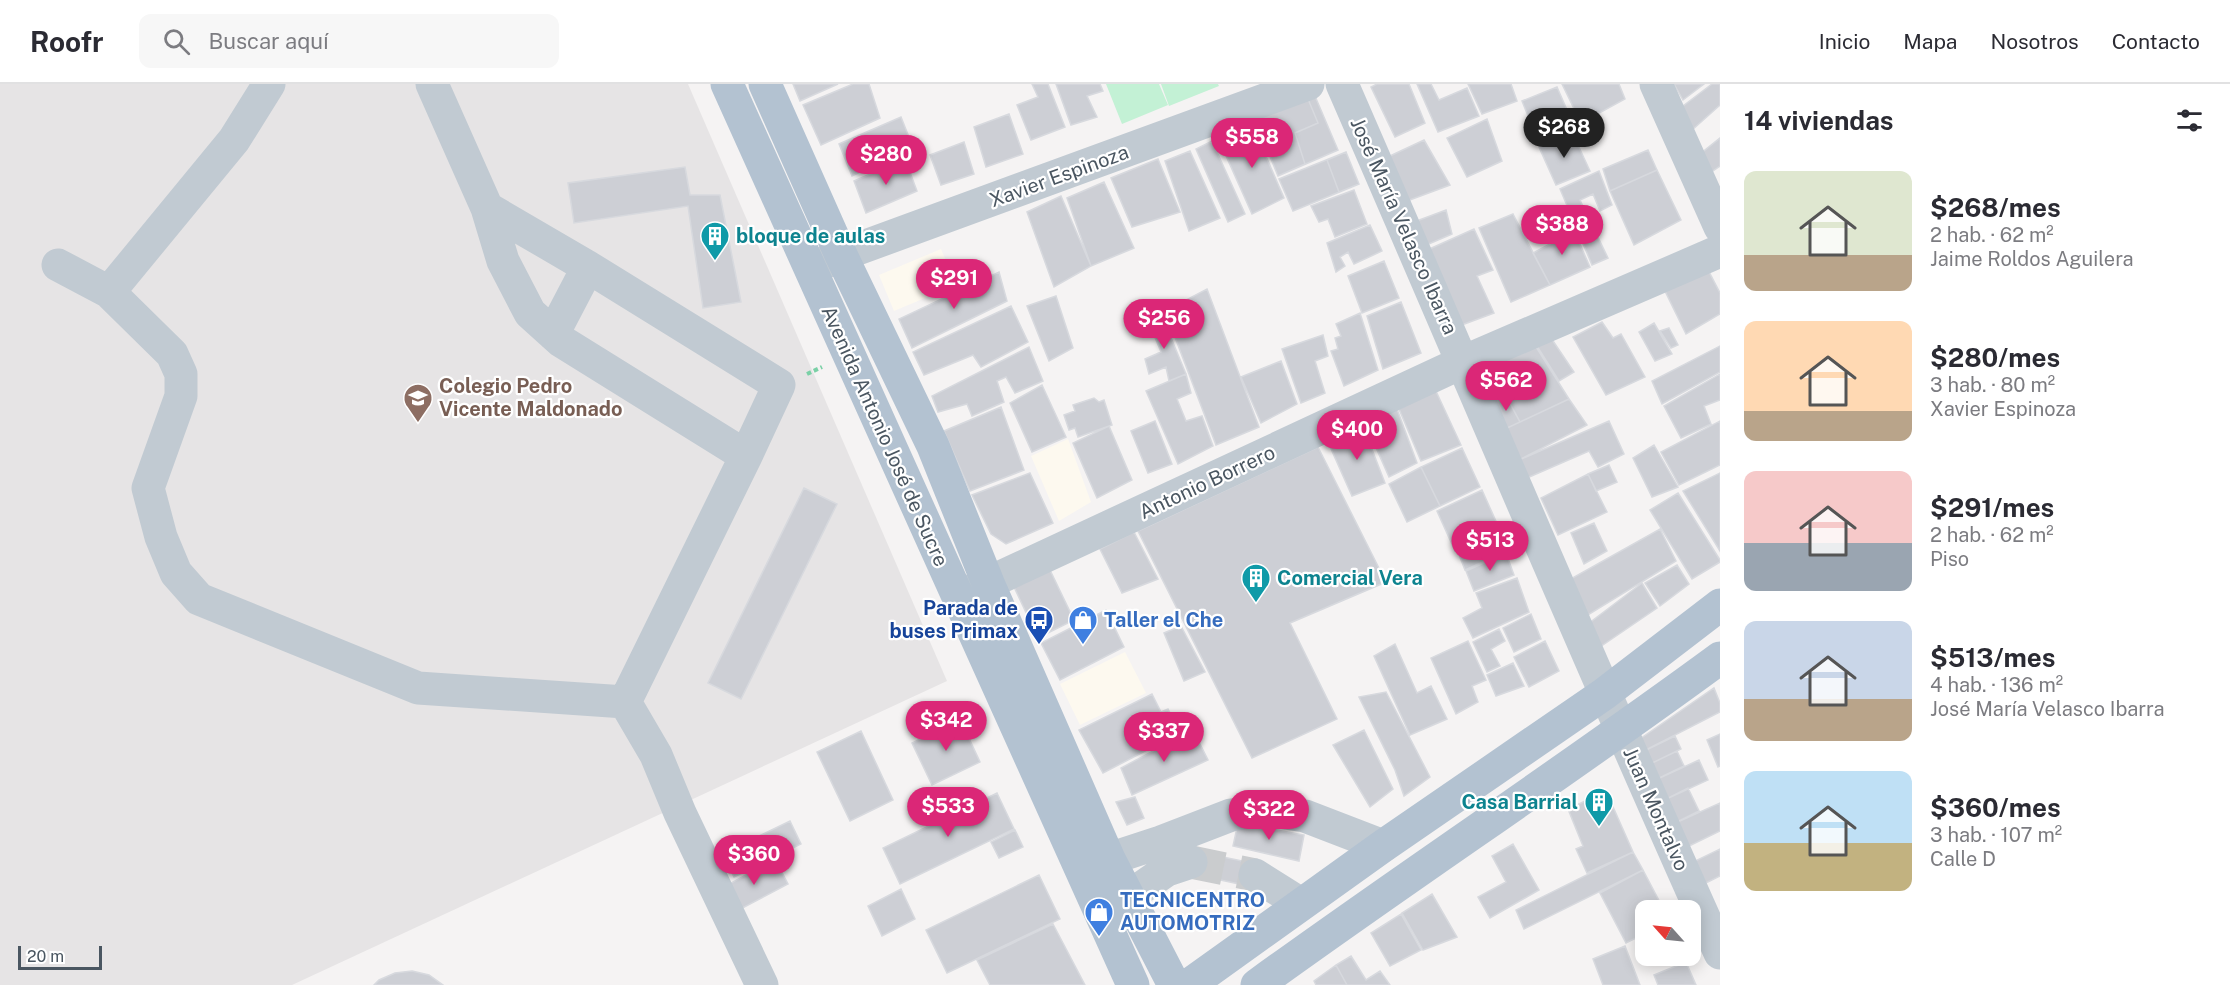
<!DOCTYPE html>
<html lang="es">
<meta charset="utf-8">
<style>
:root{--surface:#fff;--page:#f7f7f7;--text:#2b2b33;--muted:#7c7c81;--line:#e1e1e2;--accent:#db2777}
body{margin:0;font-family:"Public Sans",sans-serif;background:var(--page);color:var(--text);height:100vh;display:flex;flex-direction:column;font-size:22px;white-space:nowrap}
*{box-sizing:border-box;margin:0}
p{font-size:20px;color:var(--muted)}
.icon{flex:none;width:33px;height:33px;fill:none;stroke:currentColor;stroke-width:2;stroke-linecap:round;stroke-linejoin:round}
.map{position:relative;flex:1;overflow:hidden}
.side{display:flex;flex-direction:column;background:var(--surface);width:510px}
.side>*{flex:none}
.needle{width:39px;rotate:297deg}
.tools{position:absolute;left:1635px;top:816px;display:grid;gap:12px}
.tools a{display:grid;place-items:center;width:66px;height:66px;border-radius:12px;background:var(--surface);box-shadow:0 3px 15px #0003;font-size:30px}
.scale{position:absolute;left:18px;bottom:15px;width:84px;box-sizing:border-box;padding-left:6px;border:3px solid #4a5661;border-top:0;font-size:16px;line-height:21px;white-space:nowrap;color:#4a5661;-webkit-text-stroke:4px #fff;paint-order:stroke}
.price{position:absolute;translate:-50% -51px;padding:0 14px;border-radius:21px;background:var(--accent);color:#fff;font-size:20px;line-height:39px;filter:drop-shadow(0 2px 3px #0008)}
.price::after{content:'';position:absolute;left:50%;top:36px;width:18px;height:14px;margin-left:-9px;background:inherit;clip-path:polygon(0 0,100% 0,50% 100%)}
.price.on{background:#222;color:#fff}
ul{padding:0;list-style:none}
li{display:flex;align-items:center;gap:18px;height:150px;padding:0 24px}
li span{display:grid;place-items:center;flex:none;width:168px;height:120px;border-radius:12px;color:#555}
li>.icon{margin-inline-start:auto}
span .icon{width:72px;height:72px;fill:#fffc;stroke-width:1}
li b{font-size:26px}
h2{display:flex;justify-content:space-between;align-items:center;height:72px;padding:0 24px;font-size:26px}
header{display:flex;align-items:center;gap:36px;box-sizing:border-box;height:84px;padding:0 30px;background:var(--surface);border-bottom:2px solid var(--line)}
header strong{font-size:28px}
nav{display:flex;gap:33px;margin-inline-start:auto;font-size:21px}
.search{width:420px;height:54px;background:var(--page);display:flex;align-items:center;gap:15px;box-sizing:border-box;padding:0 21px;border-radius:12px;color:var(--muted);font-size:22px}
main{display:flex;flex:1;min-height:0}
.map>svg:first-child{display:block}
.commercial{fill:#fdf9ef}
.education{fill:#e6e4e5}
.green{fill:#c3f1d5}
.building{fill:#cdcfd5;stroke:#d7d9de;stroke-width:1.5}
.lines{fill:none;stroke-linecap:round;stroke-linejoin:round}
.minor-tunnel{stroke:#caccce;stroke-width:33;stroke-dasharray:33 16;stroke-linecap:butt}
.path{stroke:#7ad0a6;stroke-width:4;stroke-dasharray:4.5 3;stroke-linecap:butt}
.minor{stroke:#c1cad2;stroke-width:33}
.major{stroke:#b3c2d1;stroke-width:33}
.labels{text-anchor:middle;dominant-baseline:central;stroke-width:4.5;stroke-linejoin:round;paint-order:stroke}
.street-label{font-size:20px;fill:#4a5661;stroke:#fff}
.culture-label{font-size:20px;font-weight:bold;fill:#0d838f;stroke:#fff;text-anchor:start}
.education-label{font-size:20px;font-weight:bold;fill:#785e54;stroke:#fff;text-anchor:start}
.transit-label{font-size:20px;font-weight:bold;fill:#164399;stroke:#fff;text-anchor:end}
.shop-label{font-size:20px;font-weight:bold;fill:#366cbe;stroke:#fff;text-anchor:start}
</style>
<header>
<strong>Roofr</strong>
<div class="search"><svg class="icon" aria-label="search" viewBox="0 0 24 24"><circle cx="10" cy="10" r="6"/><path d="M15 15l6 6"/></svg>Buscar aquí</div>
<nav><a>Inicio</a><a>Mapa</a><a>Nosotros</a><a>Contacto</a></nav>
</header>
<main>
<div class="map">
<svg width="1720" height="901" viewBox="0 0 1720 901">
<rect width="100%" height="100%" fill="#f5f3f3"/>
<path class="commercial" d="M941,165l15,36 -62,26 -15,-36z
M1068,355l23,63 -32,19 -28,-65z
M1125,568l21,41 -66,32 -20,-41z"/>
<path class="education" d="M0,0h688l259,597 -655,304h-292z"/>
<path class="green" d="M1106,0h53l9,21 -46,19z
M1161,0h57l1,2 -50,20z"/>
<path class="building" d="M793,0h45l-38,17z
M853,0h16l11,34 -59,27 -18,-40z
M1032,0h16l17,43 -34,13 -14,-35 21,-8z
M1056,0h44l3,7 -16,5 10,21 -26,8z
M1377,0h32l16,39 -30,14 -24,-50z
M1417,0h14l8,16 28,-12 12,28 -41,16z
M1468,0h43l6,17 -35,13z
M1562,0h57l6,15 -44,24z
M1674,0h30l-21,16z
M1712,0h8v21l-29,26 -8,-25z
M1557,3l17,39 -35,17 -17,-42z
M1315,12l23,54 -60,26 -23,-56z
M1308,15l10,24 -23,10 10,31 -27,12 -23,-56z
M1009,30l14,40 -37,13 -12,-40z
M901,33l12,30 -61,29 -13,-32z
M1487,35l15,42 -35,16 -20,-39z
M1252,40l32,74 -32,16 -33,-74z
M1572,48l18,39 -34,14 -17,-38z
M1720,54v28l-10,7 -10,-19z
M1424,56l26,45 -43,16 -17,-45z
M1212,57l33,73 -17,8 -32,-73z
M964,58l10,32 -33,11 -11,-30z
M1648,66l9,20 -47,21 -7,-22z
M1190,67l30,67 -31,13 -24,-70z
M1346,68l13,32 -66,27 -14,-32z
M1346,68l13,32 -20,8 -12,-32z
M905,75l12,32 -51,22 -12,-32z
M1158,75l22,53 -48,15 -21,-49z
M685,83l5,28h30l21,107 -38,6 -15,-102 -114,17 -6,-40z
M1657,86l24,50 -47,25 -24,-54z
M1599,87l13,34 -12,6 -7,-17 -13,6 28,58 -16,7 -32,-76z
M1104,98l30,66 -43,18 -24,-68z
M1354,106l13,34 -32,13 -7,-18 -9,3 -8,-16z
M1061,112l30,70 -37,21 -27,-75z
M1446,126l6,24 -28,12 -10,-24z
M1513,130l37,71 -39,17 -32,-74z
M1370,141l12,26 -28,13 -6,-12 -8,5 5,9 -9,6 -9,-29z
M1572,142l18,41 -40,18 -17,-32 17,-9 -5,-6z
M1474,145l19,41 -16,6 17,37 -35,13 -34,-75z
M1384,177l15,37 -37,15 -14,-37z
M1705,180l15,29v21l-34,20 -23,-47z
M999,188l8,29 -95,47 -13,-29z
M1207,205l52,138 -43,18 -51,-134z
M1056,212l17,52 -24,13 -22,-55z
M1401,218l20,51 -38,16 -16,-53z
M1011,222l17,36 -47,25 -8,-12 -49,20 -11,-23z
M1160,227l26,63 -17,7 -3,-14 -17,7 -4,-15 16,-7 -14,-34z
M1360,229l18,57 -34,16 -13,-35 7,-2 -3,-11 6,-2 -5,-12z
M1602,238l11,16 8,-4 24,43 -39,18 -33,-58z
M1654,239l18,31 -17,7 -16,-29z
M1669,244l9,17 -7,3 -11,-17z
M1323,251l5,21 -13,5 10,32 -24,10 -19,-54z
M1549,251l25,37 -15,9 -24,-38z
M1533,258l36,57 -49,23 -14,-26 -14,4 -14,-32z
M1720,262v26l-58,32 -10,-23z
M1029,263l14,34 -28,12 -9,-16 -9,4 7,21 -32,14 -5,-12 -29,8 -6,-16z
M1281,277l16,43 -36,19 -20,-46z
M1186,290l5,19 -14,6 9,22 16,-5 11,30 -35,18 -32,-73z
M1720,290v26l-16,6 7,18 -30,14 -17,-32z
M1042,301l24,52 -34,15 -22,-49z
M1435,305l26,56 -40,16 -22,-52z
M1506,312l14,26 -15,7 -13,-29z
M1094,314l5,4 5,-2 8,25 -34,12 -3,-9 -6,2 -5,-15 11,-4 -2,-6z
M1569,315l18,26 -68,35 -14,-31z
M1001,323l23,63 -54,21 -26,-60z
M1397,325l20,54 -28,14 -23,-52z
M1155,337l17,43 -24,9 -17,-42z
M1609,337l15,33 -26,13 -9,-16 -62,27 -8,-18z
M1720,337v44l-41,20 -18,-33z
M1109,342l23,54 -35,18 -24,-55z
M1363,342l22,57 -33,13 -25,-56z
M1654,361l24,42 -26,10 -19,-39z
M1318,363l68,135 -96,41 47,96 -85,39 -114,-227z
M1462,364l18,39 -40,19 -19,-39z
M1609,381l8,17 -21,9 -8,-17z
M1421,383l19,39 -33,16 -18,-38z
M1030,389l23,50 -47,21 -15,-10 -19,-39z
M1720,389v78l-37,-60z
M1588,390l19,38 -49,23 -17,-37z
M804,404l33,16 -96,195 -33,-16z
M1482,406l17,38 -44,23 -18,-40z
M1678,409l42,67v2l-28,17 -42,-69z
M1594,439l13,28 -23,13 -13,-31z
M1660,445l16,32 -93,57 -16,-37z
M1498,447l7,21 -40,18 -7,-18z
M1134,448l24,47 -36,14 -22,-44z
M1506,469l8,22 -40,16 -8,-20z
M1677,481l12,19 -29,22 -15,-23z
M1050,486l24,50 -36,18 -24,-51z
M1517,494l12,34 -56,26 -10,-20 19,-10 -6,-15z
M1642,499l15,25 -60,41 -13,-22z
M1106,526l18,37 -64,33 -19,-37z
M1531,530l10,25 -27,13 -11,-24z
M1181,542l24,46 -21,9 -20,-48z
M1499,545l6,12 -14,8 9,17 -13,6 -14,-30z
M1468,557l18,39 -14,6 6,16 -22,12 -25,-56z
M1545,557l14,30 -30,16 -15,-30z
M1395,560l22,49 14,-7 16,33 -37,16 -36,-79z
M1513,579l11,23 -28,10 -9,-21z
M1714,604l6,15v9l-82,42 -4,-11z
M1386,608l44,85 -26,19 -9,-26 -36,-73z
M1152,610l9,18 7,-3 8,16 -6,2 4,9 -71,37 -24,-43z
M960,635l20,43 -48,23 -20,-42z
M1193,646l15,30 -76,35 -11,-27z
M1364,646l29,59 -23,18 -37,-62z
M861,647l32,69 -43,21 -33,-69z
M1720,650v32l-2,1 -11,-27z
M1675,652l6,13 -37,18 -6,-13z
M1677,667l7,15 -33,16 -7,-15z
M1699,676l9,20 -48,22 -9,-20z
M1688,704l11,23 -28,14 -11,-23z
M1606,707l27,61 -46,21 -11,-24 7,-3 -15,-37z
M997,709l17,36 -114,55 -17,-36z
M1135,713l9,21 -17,7 -11,-23z
M1720,719v28l-39,19 -10,-25z
M790,737l11,23 -67,33 -12,-23z
M1238,739l66,12 -5,26 -66,-15z
M1015,746l8,17 -24,11 -8,-16z
M1513,760l26,46 -49,28 -12,-21 28,-15 -14,-26z
M1720,765v27l-20,10 -11,-22z
M1194,767l63,13 -4,23 -65,-14z
M1633,768l10,18 -119,59 -8,-19z
M775,775l13,25 -55,29 -13,-24z
M1643,786l21,40h-18v23l-20,10 -26,-50z
M1039,791l21,44 -113,54 -21,-43z
M901,805l14,30 -33,17 -14,-30z
M1432,810l25,43 -34,13 -21,-37z
M1401,830l20,36 -31,16 -19,-33z
M1053,840l32,61h-95l-13,-25z
M1625,862l15,39h-37l-10,-26z
M1351,872l15,24 14,-9 10,14h-43l-11,-20z
M1686,878l10,23h-38l-4,-10z
M1336,881l11,20h-31l-2,-4z
M412,887l17,4 14,10h-69l5,-5 16,-7z"/>
<g class="lines">
<path class="minor-tunnel" d="M1191,778l64,13"/>
<path class="path" d="M807,290l15,-7"/>
<path class="minor" d="M269,0l-35,56 -125,152 63,62 9,20v22l-33,92 13,49 15,36 23,26 219,89 207,14
M432,0l55,124 101,59 191,118 -33,71 -121,246 31,53 24,58 82,172
M1342,0c126,289 248,581 378,869
M1656,0l64,143
M487,124l16,53 27,52 31,28 185,115
M58,181l51,27
M815,183l26,-12 467,-171
M553,250l35,-67
M962,511l501,-233 257,-111
M1109,775l52,-17 70,-27 36,-5 38,6 78,30
M1255,791l46,29
M1128,813l39,-27 24,-8"/>
<path class="major" d="M727,0l406,901
M765,0l76,171 92,191 55,137 121,276 65,126
M1189,901l194,-139 221,-152 116,-89
M1257,901c153,-111 311,-215 463,-327"/>
</g>
<defs>
<g id="building-pin" transform="scale(1.5)"><path d="M0 17L-7.5 6A9.5 9.5 0 1 1 7.5 6Z" fill="#0f9aa8" stroke="#fff"/><path d="M-4-6H4V6H1V3H-1V6H-4ZM-2.5-4.3h1.7v1.8h-1.7ZM.8-4.3h1.7v1.8H.8ZM-2.5-1h1.7V.8h-1.7ZM.8-1h1.7V.8H.8Z" fill="#fff"/></g>
<g id="university-pin" transform="scale(1.5)"><path d="M0 17L-7.5 6A9.5 9.5 0 1 1 7.5 6Z" fill="#8d6e63" stroke="#fff"/><path d="M0-5L7-2L0 1L-7-2ZM-4 1L0 2.5L4 1V4Q0 6-4 4Z" fill="#fff"/></g>
<g id="bus-pin" transform="scale(1.5)"><path d="M0 17L-7.5 6A9.5 9.5 0 1 1 7.5 6Z" fill="#1a4fb4" stroke="#fff"/><path d="M-5-6H5V4H4V6H2V4H-2V6H-4V4H-5ZM-3.5-4V0h7V-4ZM-3.5 1.2v1.5H-2V1.2ZM2 1.2v1.5H3.5V1.2Z" fill="#fff"/></g>
<g id="shop-pin" transform="scale(1.5)"><path d="M0 17L-7.5 6A9.5 9.5 0 1 1 7.5 6Z" fill="#3f7fe0" stroke="#fff"/><path d="M-5-2.5h2.3a2.7 3.5 0 0 1 5.4 0H5L5.5 6h-11ZM-1.5-2.5h3a1.5 2.3 0 0 0-3 0Z" fill="#fff"/></g>
</defs>
<g fill-rule="evenodd">
<use href="#building-pin" x="715" y="152"/>
<use href="#university-pin" x="418" y="314"/>
<use href="#building-pin" x="1256" y="494"/>
<use href="#bus-pin" x="1039" y="536"/>
<use href="#shop-pin" x="1083" y="536"/>
<use href="#building-pin" x="1599" y="718"/>
<use href="#shop-pin" x="1099" y="828"/>
</g>
<g class="labels">
<g class="street-label">
<text transform="translate(1059 92) rotate(-20)">Xavier Espinoza</text>
<text transform="translate(1404 142) rotate(66)">José María Velasco Ibarra</text>
<text transform="translate(885 352) rotate(66)">Avenida Antonio José de Sucre</text>
<text transform="translate(1207 398) rotate(-25)">Antonio Borrero</text>
<text transform="translate(1656 725) rotate(66)">Juan Montalvo</text>
</g>
<g class="culture-label">
<text x="736" y="152">bloque de aulas</text>
<text x="1277" y="494">Comercial Vera</text>
<text x="1578" y="718" text-anchor="end">Casa Barrial</text>
</g>
<g class="education-label">
<text x="439" y="302">Colegio Pedro<tspan x="439" dy="23">Vicente Maldonado</tspan></text>
</g>
<g class="transit-label">
<text x="1018" y="524">Parada de<tspan x="1018" dy="23">buses Primax</tspan></text>
</g>
<g class="shop-label">
<text x="1104" y="536">Taller el Che</text>
<text x="1120" y="816">TECNICENTRO<tspan x="1120" dy="23">AUTOMOTRIZ</tspan></text>
</g>
</g>
</svg>
<div class="tools">
<a><svg class="needle" viewBox="-14 -14 28 28"><path d="M0-13l5 13h-10z" fill="#e53935"/><path d="M0 13l5-13h-10z" fill="#7c7c81"/></svg></a>
</div>
<div class="scale">20 m</div>
<b class="price on" style="left:1564px;top:75px">$268</b>
<b class="price" style="left:1252px;top:85px">$558</b>
<b class="price" style="left:886px;top:102px">$280</b>
<b class="price" style="left:1562px;top:172px">$388</b>
<b class="price" style="left:954px;top:226px">$291</b>
<b class="price" style="left:1164px;top:266px">$256</b>
<b class="price" style="left:1506px;top:328px">$562</b>
<b class="price" style="left:1357px;top:377px">$400</b>
<b class="price" style="left:1490px;top:488px">$513</b>
<b class="price" style="left:946px;top:668px">$342</b>
<b class="price" style="left:1164px;top:679px">$337</b>
<b class="price" style="left:948px;top:754px">$533</b>
<b class="price" style="left:1269px;top:757px">$322</b>
<b class="price" style="left:754px;top:802px">$360</b>
</div>
<section class="side">
<h2>14 viviendas<svg class="icon" aria-label="filters" viewBox="0 0 24 24"><path d="M4 7h16M4 17h16"/><circle cx="9" cy="7" r="2"/><circle cx="15" cy="17" r="2"/></svg></h2>
<ul>
<li><span style="background:linear-gradient(#dfe7d0 70%,#b9a48a 0)"><svg class="icon" aria-label="home" viewBox="0 0 24 24"><path d="M3 11l9-7 9 7M6 9v11h12V9"/></svg></span><div><b>$268/mes</b><p>2 hab. · 62 m²</p><p>Jaime Roldos Aguilera</p></div></li>
<li><span style="background:linear-gradient(#ffd9b3 75%,#b9a48a 0)"><svg class="icon" aria-label="home" viewBox="0 0 24 24"><path d="M3 11l9-7 9 7M6 9v11h12V9"/></svg></span><div><b>$280/mes</b><p>3 hab. · 80 m²</p><p>Xavier Espinoza</p></div></li>
<li><span style="background:linear-gradient(#f6c9c9 60%,#9aa5b1 0)"><svg class="icon" aria-label="home" viewBox="0 0 24 24"><path d="M3 11l9-7 9 7M6 9v11h12V9"/></svg></span><div><b>$291/mes</b><p>2 hab. · 62 m²</p><p>Piso</p></div></li>
<li><span style="background:linear-gradient(#c9d6e8 65%,#b9a48a 0)"><svg class="icon" aria-label="home" viewBox="0 0 24 24"><path d="M3 11l9-7 9 7M6 9v11h12V9"/></svg></span><div><b>$513/mes</b><p>4 hab. · 136 m²</p><p>José María Velasco Ibarra</p></div></li>
<li><span style="background:linear-gradient(#bfe0f5 60%,#c2b280 0)"><svg class="icon" aria-label="home" viewBox="0 0 24 24"><path d="M3 11l9-7 9 7M6 9v11h12V9"/></svg></span><div><b>$360/mes</b><p>3 hab. · 107 m²</p><p>Calle D</p></div></li>
</ul>
</section>
</main>
